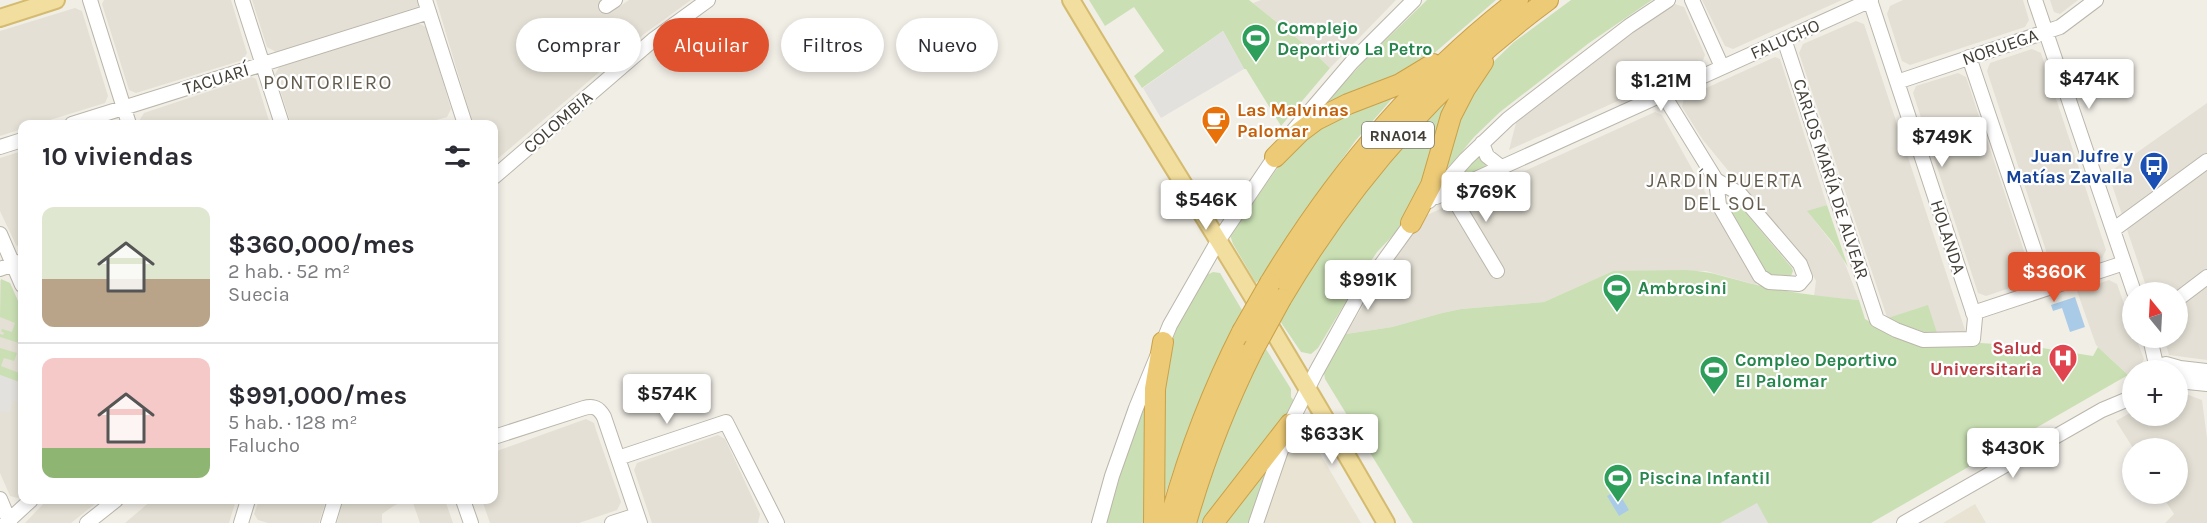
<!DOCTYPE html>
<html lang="es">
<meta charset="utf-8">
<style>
:root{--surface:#fff;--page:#f7f7f7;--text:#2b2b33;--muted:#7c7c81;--line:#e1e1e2;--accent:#e0522e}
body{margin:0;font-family:Karla,sans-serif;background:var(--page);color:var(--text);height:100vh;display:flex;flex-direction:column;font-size:22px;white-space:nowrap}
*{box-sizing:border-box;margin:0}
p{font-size:20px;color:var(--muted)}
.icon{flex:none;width:33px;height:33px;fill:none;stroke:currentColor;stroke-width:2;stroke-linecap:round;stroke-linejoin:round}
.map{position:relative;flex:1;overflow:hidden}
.panel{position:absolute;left:18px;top:120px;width:480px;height:384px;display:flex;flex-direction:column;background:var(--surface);border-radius:12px;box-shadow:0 3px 9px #0003}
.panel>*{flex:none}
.hud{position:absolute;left:516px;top:18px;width:570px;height:54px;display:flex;gap:12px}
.needle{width:39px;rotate:342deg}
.fabs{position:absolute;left:2122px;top:282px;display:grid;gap:12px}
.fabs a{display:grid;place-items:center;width:66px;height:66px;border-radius:50%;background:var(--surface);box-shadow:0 3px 9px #0003;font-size:30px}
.price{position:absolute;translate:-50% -51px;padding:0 14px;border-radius:6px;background:#fff;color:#222;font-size:20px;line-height:39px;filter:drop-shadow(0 2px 3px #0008)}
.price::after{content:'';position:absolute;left:50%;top:36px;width:18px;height:14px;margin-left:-9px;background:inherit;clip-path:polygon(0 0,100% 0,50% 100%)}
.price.selected{background:var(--accent);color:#fff}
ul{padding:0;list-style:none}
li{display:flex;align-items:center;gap:18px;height:150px;padding:0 24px}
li+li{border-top:2px solid var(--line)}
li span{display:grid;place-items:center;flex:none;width:168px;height:120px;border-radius:12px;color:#555}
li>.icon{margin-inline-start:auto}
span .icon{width:72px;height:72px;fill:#fffc;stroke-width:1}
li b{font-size:26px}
h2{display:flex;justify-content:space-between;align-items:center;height:72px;padding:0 24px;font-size:26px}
.chip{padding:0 21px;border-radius:27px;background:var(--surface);box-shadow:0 3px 9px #0003;font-size:21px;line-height:54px}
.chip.selected{background:var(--accent);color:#fff}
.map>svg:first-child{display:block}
.residential{fill:#e4e0d5}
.education{fill:#e8e3d2}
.green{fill:#cae0b4}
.parking{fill:#e2e1de}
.water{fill:#a9cbe7}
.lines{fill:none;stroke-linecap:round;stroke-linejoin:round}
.minor-casing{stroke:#bbb6aa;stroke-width:16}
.major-casing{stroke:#d4bb70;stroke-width:20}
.highway-casing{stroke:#caa047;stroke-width:22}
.minor{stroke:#fff;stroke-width:14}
.major{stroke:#f2de9e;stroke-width:16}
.highway{stroke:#ecca76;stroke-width:20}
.highway-bridge-casing{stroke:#caa047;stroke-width:22;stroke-linecap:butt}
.highway-bridge{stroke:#ecca76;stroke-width:20}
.labels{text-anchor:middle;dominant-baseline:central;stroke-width:4.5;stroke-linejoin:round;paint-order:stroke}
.shield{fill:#fff;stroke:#7b7872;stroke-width:1.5}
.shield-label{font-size:16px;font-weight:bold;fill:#433e36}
.leisure-label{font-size:18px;font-weight:bold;fill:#27864d;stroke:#fff;text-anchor:start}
.street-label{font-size:18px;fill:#433e36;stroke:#fff}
.food-label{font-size:18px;font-weight:bold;fill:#c56008;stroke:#fff;text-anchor:start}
.transit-label{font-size:18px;font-weight:bold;fill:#164399;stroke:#fff;text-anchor:end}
.health-label{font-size:18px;font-weight:bold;fill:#be3a42;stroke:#fff;text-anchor:end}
.neighbourhood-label{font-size:20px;letter-spacing:1.5px;fill:#645d4f;stroke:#fff}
</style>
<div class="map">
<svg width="2207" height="523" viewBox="0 0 2207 523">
<rect width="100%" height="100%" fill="#f1eee6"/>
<path class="residential" d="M104,0h127l16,53 -4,7 -107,33 -7,-3 -27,-86z
M252,0h166l2,6 -144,46 -9,-5z
M436,0h164l13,11 16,-11h62l-47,34 -150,128v-38h-21z
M1261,0h135l-66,68 -22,-21 -55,-44z
M1702,0h140l-109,49 -8,-3z
M1903,0h120l6,20 -4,7 -115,38 -8,-4 -15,-47 3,-8z
M2050,0h28l-18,14 -6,-2z
M1675,4l9,3 21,48 -3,8 -193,87 8,-31 132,-100z
M75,8l7,3 26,85 -3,7 -68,21h-15v5l-22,7v-105z
M1856,21l8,3 102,309h-40l-39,-16 -88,-264 4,-9z
M418,23l8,4 17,55 8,27 -4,8 -25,7h-131l-16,-50 5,-8z
M2032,49l9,4 65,197 -4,8 -42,14 -8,-3 -65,-198 3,-8z
M1775,57l5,2 47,146 -19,7 34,44 17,44 -45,-4 2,-15 -7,-12 -106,-129 -21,-33 2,-9z
M1958,73l8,4 66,198 -4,7 -42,14 -8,-3 -65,-200 3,-7z
M252,77l4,2 14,45h-129l-2,-3 5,-8z
M2207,103v257l-38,-5 -5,-17h14v-46h-30l-40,-119z
M1655,112l7,3 95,170 -51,-14h-93l-69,31 -83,7 -19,4 -50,14 -46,7 39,-65 42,-54z
M22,151v98l-6,-4 -16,-34v-53z
M0,280l10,3 12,27v184l-4,4 -8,-2 -10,-23z
M2109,280l8,4 16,45v9h3l8,21 -4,9 -7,2 -5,5 -32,-30 -19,-54z
M2178,391l24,9 5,38v85h-42l9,-9 -13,-20h17v-46h-45l-17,-27 17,-10v5h45z
M586,419l8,4 2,7 25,72 -4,8 -38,13h-89l-8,-23h12v-48z
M718,435l7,4 35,75 -2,9h-106l-18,-53 3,-7z
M47,500h53l-29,23h-46z
M152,500h84l-7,23h-104z
M259,500h67l-7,23h-51l-10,-3 -4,-6z
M343,500h66l-14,5 -13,9v9h-45z
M412,500h33l8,23h-33z"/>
<path class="education" d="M1296,425h7l58,98h-99z
M1975,504l11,19h-43z"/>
<path class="green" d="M1089,0h160l59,47 22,21 -49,58 -35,-57h-2l-21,-38 -81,57 -8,-12 30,-25 -30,-44 -29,19z
M1427,0h69l-78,67 -107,47 20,-17 38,-41z
M1571,0h81l-63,43 -89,69 -26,25 -36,44 17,-57 32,-56 27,-26z
M1460,87l-24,68 -34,71 -25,26 -12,18 -47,78 -7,6 -10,-2 -21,-31 6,-14c50,-79 104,-157 174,-220z
M1398,92l-42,48 -63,87 -28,48 -9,8 -23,-39 -3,-9 51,-72 31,-34z
M1479,154l9,14 -37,15z
M1730,198l5,2 57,68 1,3 -2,5 -5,2 -20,-5 -39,-70z
M1827,205l21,62 -15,-24 -26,-32z
M1685,270c28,1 46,9 72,15 34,8 68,12 102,15l6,19 29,17 29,10 58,-3 55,4 57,9 5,-9 30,28 -257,148h-458l-88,-144 -1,-6 22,-39 46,-7 50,-14 19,-4 83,-7 69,-31z
M1206,271l3,3 4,-2 7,1 22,37c-6,21 -19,38 -28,58 -21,48 -40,97 -55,147l-1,-120 11,-45 9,-25z
M1,279l9,4 12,27v34l-22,-7v-3l3,1 1,-2 -3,-2 1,-2 10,3 3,-9 -15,-6z
M1928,305l10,31 -35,-11 -15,-7z
M0,348l17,5 -3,8 -10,-3 -3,8 21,8v8h-3l-19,-7z
M1266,349l25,40v8l4,5 -6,12 -79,109h-13l2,-10 22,-68 37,-87z
M1150,386l-2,137h-42l23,-76z
M1271,464l-23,59h-25z"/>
<path class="parking" d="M1223,31l21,38 -83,49 -18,-30z
M0,375l19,7 -3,8 6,2v11l-10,-3 -3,12 -9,-1z
M1757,503l11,20h-48z"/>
<path class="water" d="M2075,297l10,30 -15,5 -8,-24 -9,3 -2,-6z
M1617,490l12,20 -10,6 -12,-20z"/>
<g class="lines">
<g class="minor-casing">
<path id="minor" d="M90,0l39,124
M242,0l40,124
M425,0l40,124
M1692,0l30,67
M2035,0l99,292
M606,6l9,-6
M1784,39l93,281 19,10 27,10 50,-1 2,-21 -105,-318
M1969,57l78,231
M1897,82l163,-55 36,-27
M1663,94l53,86 3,25 41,71 9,6 30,2 6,-7 -5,-13 -60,-70 -24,-14
M72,124l357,-112
M1293,131l59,-69 62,-62
M1482,143l5,13 14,11
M0,147l22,-7
M494,177l159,-137 55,-40
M1449,191l48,80
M1436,197l435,-197
M1429,201l37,-42 42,-40 121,-93 39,-26
M2113,230l94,-69
M0,234l22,51
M0,269l22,-8
M2178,299l29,-22
M1973,313l151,-50
M2150,338l7,31
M2157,370l2,-4 7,-2 14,4 27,3
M2178,381l29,3
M494,437l90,-29c10,-3 15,0 20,9l36,106
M618,458l108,-36 51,101
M0,499l10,24
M463,500l8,23
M6,523l25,-23
M87,523l29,-23
M241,523l7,-23
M328,523l7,-23
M612,523l25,-8
M1099,523l13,-47 24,-68 34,-83 48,-84 61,-90
M1256,523l34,-99 26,-52 41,-74 58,-80
M1904,523l198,-113 31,-13"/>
</g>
<g class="major-casing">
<path id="major" d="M1071,0c43,72 87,143 131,214 63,102 124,205 184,309
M0,18l56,-18"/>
</g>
<g class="highway-casing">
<path id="highway" d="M1275,157l25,-25 16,-12 32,-16 52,-20 33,-20
M1411,223l20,-38 20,-69 14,-27 18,-27
M1270,283c66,-109 147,-205 248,-283
M1281,299c69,-117 157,-218 267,-299
M1154,523l1,-134 8,-47
M1169,523c18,-66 42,-130 73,-191
M1186,523c17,-60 39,-117 67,-173
M1213,523l77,-99"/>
</g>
<use href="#minor" class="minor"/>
<use href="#major" class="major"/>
<use href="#highway" class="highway"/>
<g class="highway-bridge-casing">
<path id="highway-bridge" d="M1242,332l28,-49
M1253,350l28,-51"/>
</g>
<use href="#highway-bridge" class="highway-bridge"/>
</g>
<defs>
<g id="stadium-pin" transform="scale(1.5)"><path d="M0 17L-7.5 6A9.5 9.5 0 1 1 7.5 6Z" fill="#2e9e5b" stroke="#fff"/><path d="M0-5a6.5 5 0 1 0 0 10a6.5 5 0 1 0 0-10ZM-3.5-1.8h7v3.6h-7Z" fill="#fff"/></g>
<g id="cafe-pin" transform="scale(1.5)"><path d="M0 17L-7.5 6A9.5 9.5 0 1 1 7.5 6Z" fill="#e8710a" stroke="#fff"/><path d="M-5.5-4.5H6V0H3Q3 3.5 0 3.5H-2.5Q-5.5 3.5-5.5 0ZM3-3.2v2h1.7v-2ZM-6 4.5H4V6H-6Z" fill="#fff"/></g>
<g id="bus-pin" transform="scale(1.5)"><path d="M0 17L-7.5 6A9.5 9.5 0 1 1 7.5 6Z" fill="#1a4fb4" stroke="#fff"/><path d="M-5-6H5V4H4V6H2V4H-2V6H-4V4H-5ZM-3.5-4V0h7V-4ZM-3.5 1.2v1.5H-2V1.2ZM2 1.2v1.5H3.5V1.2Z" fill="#fff"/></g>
<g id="hospital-pin" transform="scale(1.5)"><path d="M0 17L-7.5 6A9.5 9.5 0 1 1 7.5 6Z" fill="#e0444e" stroke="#fff"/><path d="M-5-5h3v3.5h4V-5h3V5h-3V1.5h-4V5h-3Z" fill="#fff"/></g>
</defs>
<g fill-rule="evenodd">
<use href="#stadium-pin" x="1256" y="38"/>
<use href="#cafe-pin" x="1216" y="120"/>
<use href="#bus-pin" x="2154" y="166"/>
<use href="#stadium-pin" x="1617" y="288"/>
<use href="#hospital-pin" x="2063" y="358"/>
<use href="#stadium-pin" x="1714" y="370"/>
<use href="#stadium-pin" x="1618" y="478"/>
</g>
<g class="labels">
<rect class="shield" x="1362" y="122" width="72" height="26" rx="4.5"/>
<g class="shield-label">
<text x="1398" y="135">RNA014</text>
</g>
<g class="leisure-label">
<text x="1277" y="28">Complejo<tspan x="1277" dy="21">Deportivo La Petro</tspan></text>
<text x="1638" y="288">Ambrosini</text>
<text x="1735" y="360">Compleo Deportivo<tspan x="1735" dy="21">El Palomar</tspan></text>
<text x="1639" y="478">Piscina Infantil</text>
</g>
<g class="street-label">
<text transform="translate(1785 39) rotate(-24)">FALUCHO</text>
<text transform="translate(2000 47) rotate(-19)">NORUEGA</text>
<text transform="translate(216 79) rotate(-17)">TACUARÍ</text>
<text transform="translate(558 122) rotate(-41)">COLOMBIA</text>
<text transform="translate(1831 179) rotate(72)">CARLOS MARÍA DE ALVEAR</text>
<text transform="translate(1948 237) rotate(72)">HOLANDA</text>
</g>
<g class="food-label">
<text x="1237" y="110">Las Malvinas<tspan x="1237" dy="21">Palomar</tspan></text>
</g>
<g class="transit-label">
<text x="2133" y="156">Juan Jufre y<tspan x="2133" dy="21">Matías Zavalla</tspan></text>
</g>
<g class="health-label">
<text x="2042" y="348">Salud<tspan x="2042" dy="21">Universitaria</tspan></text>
</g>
<g class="neighbourhood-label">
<text x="328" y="82">PONTORIERO</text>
<text x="1725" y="180">JARDÍN PUERTA<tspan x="1725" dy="23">DEL SOL</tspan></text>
</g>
</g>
</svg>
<div class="fabs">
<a><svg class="needle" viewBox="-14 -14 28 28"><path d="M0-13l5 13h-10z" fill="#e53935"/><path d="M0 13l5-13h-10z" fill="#7c7c81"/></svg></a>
<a>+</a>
<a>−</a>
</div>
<b class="price" style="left:2089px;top:110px">$474K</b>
<b class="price" style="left:1661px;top:112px">$1.21M</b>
<b class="price" style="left:1942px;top:168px">$749K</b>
<b class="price" style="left:1486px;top:223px">$769K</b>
<b class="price" style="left:1206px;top:231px">$546K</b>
<b class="price selected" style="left:2054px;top:303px">$360K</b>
<b class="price" style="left:1368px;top:311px">$991K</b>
<b class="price" style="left:667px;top:425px">$574K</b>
<b class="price" style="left:1332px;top:465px">$633K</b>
<b class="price" style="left:2013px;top:479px">$430K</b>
<div class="hud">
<a class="chip">Comprar</a>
<a class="chip selected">Alquilar</a>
<a class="chip">Filtros</a>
<a class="chip">Nuevo</a>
</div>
<section class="panel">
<h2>10 viviendas<svg class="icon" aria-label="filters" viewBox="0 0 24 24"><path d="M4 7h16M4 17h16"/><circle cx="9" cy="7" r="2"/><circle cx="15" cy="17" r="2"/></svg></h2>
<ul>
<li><span style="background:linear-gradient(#dfe7d0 60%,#b9a48a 0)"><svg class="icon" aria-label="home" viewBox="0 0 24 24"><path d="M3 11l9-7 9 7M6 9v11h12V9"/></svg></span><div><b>$360,000/mes</b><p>2 hab. · 52 m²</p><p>Suecia</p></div></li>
<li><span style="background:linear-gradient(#f6c9c9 75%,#8fb573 0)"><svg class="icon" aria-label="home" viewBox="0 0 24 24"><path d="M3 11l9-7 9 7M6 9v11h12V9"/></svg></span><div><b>$991,000/mes</b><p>5 hab. · 128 m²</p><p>Falucho</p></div></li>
</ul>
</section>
</div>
